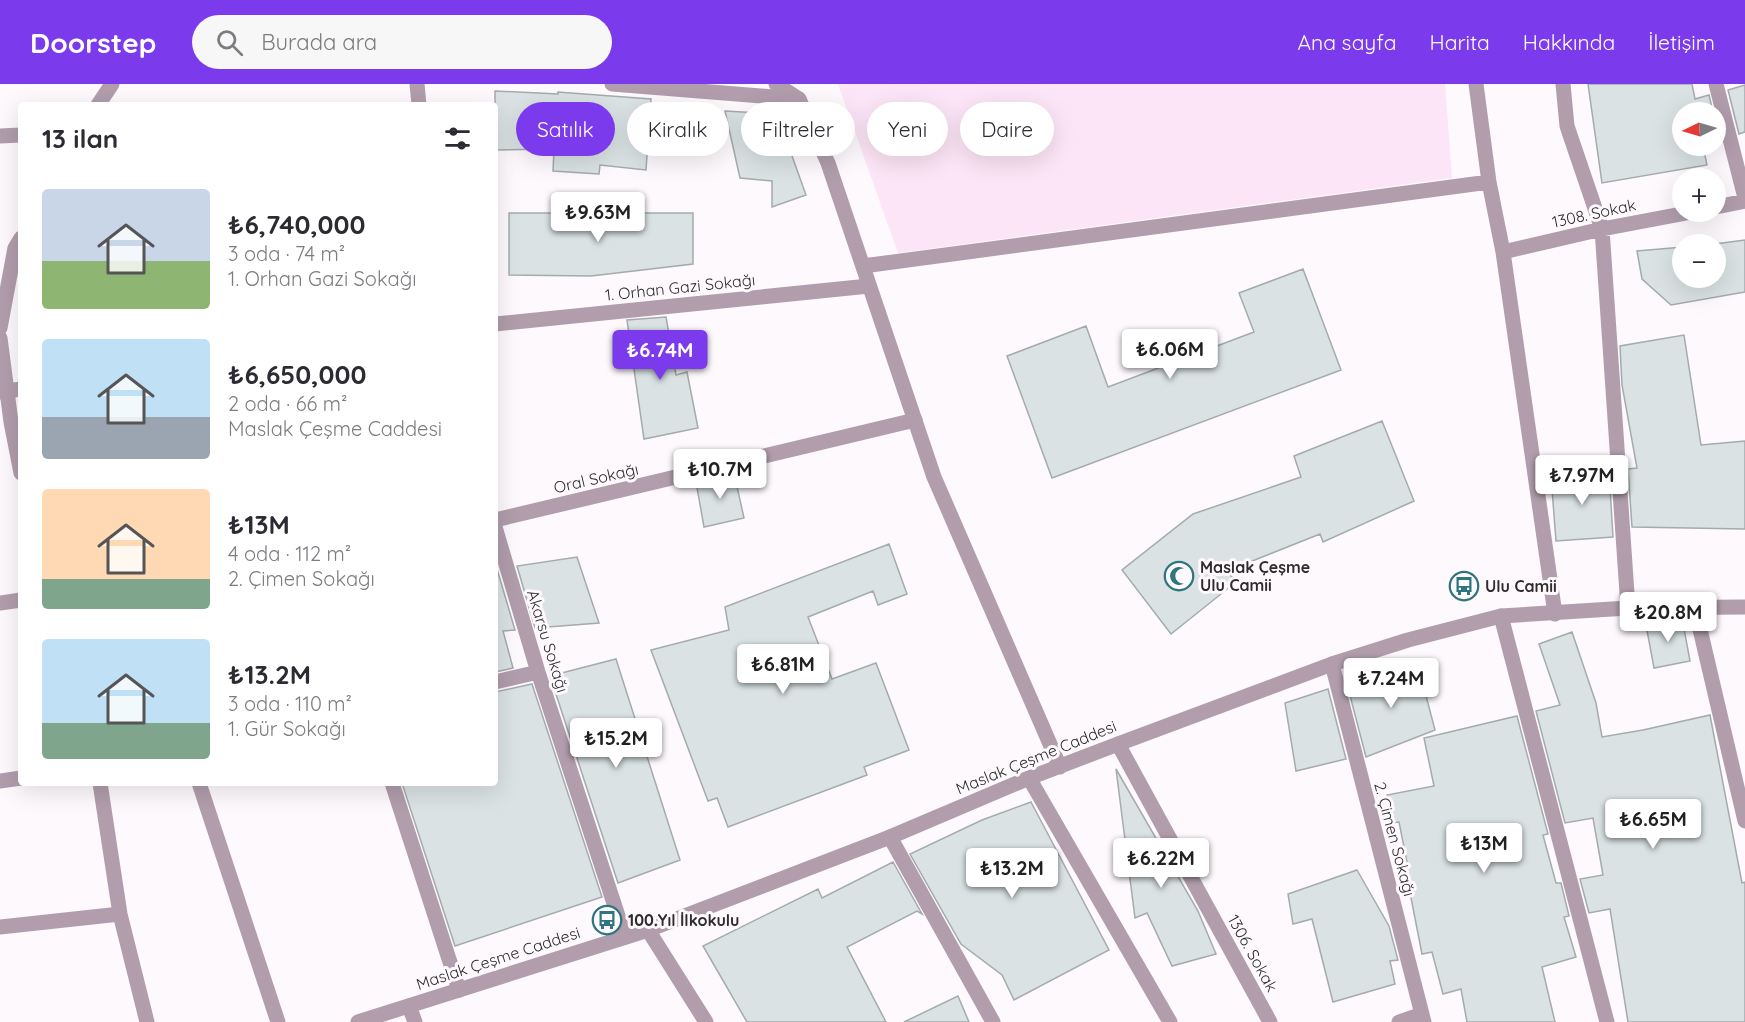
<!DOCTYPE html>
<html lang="tr">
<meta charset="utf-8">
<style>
:root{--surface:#fff;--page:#f7f7f7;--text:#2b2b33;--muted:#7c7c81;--accent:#7c3aed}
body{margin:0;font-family:Quicksand,sans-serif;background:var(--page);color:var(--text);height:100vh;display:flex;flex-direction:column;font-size:22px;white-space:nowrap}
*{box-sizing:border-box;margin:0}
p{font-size:20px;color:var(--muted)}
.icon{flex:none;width:33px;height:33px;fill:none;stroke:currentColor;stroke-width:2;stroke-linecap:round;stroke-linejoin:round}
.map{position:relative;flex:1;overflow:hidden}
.sheet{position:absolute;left:18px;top:18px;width:480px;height:684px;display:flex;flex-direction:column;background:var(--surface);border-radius:6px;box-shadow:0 6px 24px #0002}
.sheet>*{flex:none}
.guide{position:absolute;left:516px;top:18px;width:570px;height:54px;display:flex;gap:12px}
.needle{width:39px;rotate:265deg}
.tools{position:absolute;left:1672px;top:18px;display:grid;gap:12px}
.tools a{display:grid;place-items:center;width:54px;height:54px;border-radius:50%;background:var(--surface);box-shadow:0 6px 24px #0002;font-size:30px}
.price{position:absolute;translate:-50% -51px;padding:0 14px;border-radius:6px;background:#fff;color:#222;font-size:20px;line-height:39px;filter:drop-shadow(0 2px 3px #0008)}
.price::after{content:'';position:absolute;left:50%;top:36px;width:18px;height:14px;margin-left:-9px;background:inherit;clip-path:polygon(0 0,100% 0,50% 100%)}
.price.selected{background:var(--accent);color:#fff}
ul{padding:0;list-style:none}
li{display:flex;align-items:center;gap:18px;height:150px;padding:0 24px}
li span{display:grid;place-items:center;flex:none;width:168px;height:120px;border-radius:6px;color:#555}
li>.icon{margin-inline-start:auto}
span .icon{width:72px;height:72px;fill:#fffc;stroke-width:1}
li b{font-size:26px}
h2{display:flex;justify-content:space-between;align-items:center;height:72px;padding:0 24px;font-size:26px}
.tag{padding:0 21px;border-radius:27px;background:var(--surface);box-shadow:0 6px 24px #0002;font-size:21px;line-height:54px}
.tag.selected{background:var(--accent);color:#fff}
header{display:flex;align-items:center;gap:36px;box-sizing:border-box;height:84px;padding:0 30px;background:var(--accent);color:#fff}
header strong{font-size:28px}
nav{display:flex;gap:33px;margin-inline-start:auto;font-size:21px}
.search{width:420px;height:54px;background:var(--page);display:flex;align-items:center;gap:15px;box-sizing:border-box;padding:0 21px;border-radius:33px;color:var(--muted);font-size:22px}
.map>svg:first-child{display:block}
.green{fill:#fce5f6}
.building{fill:#dae2e4;stroke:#a3abad;stroke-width:1.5}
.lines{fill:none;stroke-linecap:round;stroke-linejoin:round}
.minor{stroke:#b19dac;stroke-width:15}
.tertiary{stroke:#b19dac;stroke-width:15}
.labels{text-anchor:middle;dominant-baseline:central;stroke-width:6;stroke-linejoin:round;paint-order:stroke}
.street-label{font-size:16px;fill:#2f2c2e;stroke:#fef9fd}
.poi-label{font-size:16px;font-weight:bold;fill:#2f2c2e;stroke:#fef9fd;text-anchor:start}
</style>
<header>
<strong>Doorstep</strong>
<div class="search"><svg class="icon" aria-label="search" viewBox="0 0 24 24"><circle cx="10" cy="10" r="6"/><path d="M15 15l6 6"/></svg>Burada ara</div>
<nav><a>Ana sayfa</a><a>Harita</a><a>Hakkında</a><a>İletişim</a></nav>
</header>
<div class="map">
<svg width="1745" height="938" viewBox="0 0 1745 938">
<rect width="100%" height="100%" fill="#fef9fd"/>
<path class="green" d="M838,0h607l7,94 -554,75z"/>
<path class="building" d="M1588,0h104l3,15 14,-4 4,17h-30v34h20l4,19 -105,18z
M1745,1v47l-6,2 -11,-44z
M495,7l63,3v-2l93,7 -5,71 -46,-5 -1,9 -46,-3 1,-22 -59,1z
M725,27l52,3 29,81 -34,12v-26l-32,-3z
M509,129h184v51l-102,12 -82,-1z
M1745,156v52l-74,13 -29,-26 -5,-28 46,-4v31h33l-1,-34z
M1303,185l38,101 -289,108 -45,-122 79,-30 22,61 146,-55 -15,-39z
M666,233l10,58 11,-3 11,56 -54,11 -17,-119z
M1684,251l17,110 44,-4v88l-113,-2 -4,-58 9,-1 -15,-83 -2,-39z
M1382,337l32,80 -91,41 -3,-8 -93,37 9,11 -65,52 -49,-64 71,-56 108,-37 -7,-21z
M1609,387l4,66 -57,4 -5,-65z
M734,389l10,45 -40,9 -8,-45z
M889,460l18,50 -29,11 -5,-14 -65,26 24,62 44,-16 33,87 -45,17 3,8 -139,52 -11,-29 -9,3 -57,-151 78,-20 -4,-23z
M577,473l22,66 -64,5 -18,-62z
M495,485h2l18,61 -12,1 10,37 -18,4z
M1682,534l8,43 -36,7 -8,-43z
M1572,548l24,71 6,34 41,-7 67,-15 32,168 3,-1v140h-117l-18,-113 -21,4 -9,-34 23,-4 -10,-57 -28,5 -29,-112 24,-6 -21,-61z
M616,575l64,201 -62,23 -68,-207z
M1418,581l17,65 -69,27 -19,-73z
M532,600l70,213 -147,49 -53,-163h93v-91z
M1328,605l18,70 -50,12 -11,-68z
M1517,632l31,118 -5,1 13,48h5l8,33 -5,1 12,40 -34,10 13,55h-88l-6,-33 -18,5 -11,-42 -10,2 -17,-87h3l-9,-45 -8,1 -4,-28 47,-9 -10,-48z
M1116,685l82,142 18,43 -44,12 -25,-53 -12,5z
M1031,718l78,148 -95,50 -12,-25 -41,-31 -51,-90 72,-34z
M893,778l29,52 -5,-3 -70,36 39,75h-139l-44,-76 115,-57 4,9z
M1357,786l32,56 9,34 -8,1 5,23 -62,18 -21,-83 -19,5 -5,-30z
M958,912l11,26h-65z"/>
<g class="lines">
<path class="minor" d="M417,0l2,21
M612,0l187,15
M1476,0l13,98 14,70 52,362
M1563,0l4,42 35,103 26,379
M1716,0l29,114
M98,21l14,-21
M0,52l21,-1
M1716,123l29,-6
M1503,168l99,-23 90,-17
M863,182l626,-84
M495,240l374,-38
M0,244l15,-80 6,-10
M0,254l11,84 10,51
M0,308l21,-3
M495,436l420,-100
M495,443l43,145 87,265
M0,519l21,-3
M1695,524l50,213
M1501,532l106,406
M1332,580l92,358
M495,598l43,-10
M1118,660l152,278
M1029,694l141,244
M0,697l21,-3
M100,699l20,131 27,108
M199,699l79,239
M392,699l67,207
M890,753l103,185
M0,843l120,-13
M648,846l58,92
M409,922l6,16
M1399,938l23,-8"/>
<path class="tertiary" d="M776,0l23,15 29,64 106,314 126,290
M358,938l290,-92 242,-93 139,-59 89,-34 214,-80 76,-24 93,-24 127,-8 117,-1"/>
</g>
<defs>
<g id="mosque-ring" transform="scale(1.5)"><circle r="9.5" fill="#fef9fd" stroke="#2e7580" stroke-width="1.5"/><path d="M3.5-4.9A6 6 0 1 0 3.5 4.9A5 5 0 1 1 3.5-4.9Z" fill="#2e7580"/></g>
<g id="bus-ring" transform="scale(1.5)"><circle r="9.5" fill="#fef9fd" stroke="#2e7580" stroke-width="1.5"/><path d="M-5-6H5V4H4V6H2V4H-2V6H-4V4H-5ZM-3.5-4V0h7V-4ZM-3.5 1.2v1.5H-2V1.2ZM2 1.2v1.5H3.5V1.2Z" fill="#2e7580"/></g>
</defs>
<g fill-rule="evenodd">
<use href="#mosque-ring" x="1179" y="492"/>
<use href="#bus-ring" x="1464" y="502"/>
<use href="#bus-ring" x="607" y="836"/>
</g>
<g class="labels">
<g class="street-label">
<text transform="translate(1594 129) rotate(-12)">1308. Sokak</text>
<text transform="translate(680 203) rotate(-6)">1. Orhan Gazi Sokağı</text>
<text transform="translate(596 394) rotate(-13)">Oral Sokağı</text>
<text transform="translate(548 557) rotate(73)">Akarsu Sokağı</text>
<text transform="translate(1036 673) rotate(-22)">Maslak Çeşme Caddesi</text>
<text transform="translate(1395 755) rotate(75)">2. Çimen Sokağı</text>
<text transform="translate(1253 869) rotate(61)">1306. Sokak</text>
<text transform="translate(498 874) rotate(-18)">Maslak Çeşme Caddesi</text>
</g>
<g class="poi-label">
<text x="1200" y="483">Maslak Çeşme<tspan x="1200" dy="18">Ulu Camii</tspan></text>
<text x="1485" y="502">Ulu Camii</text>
<text x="628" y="836">100.Yıl İlkokulu</text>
</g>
</g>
</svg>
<div class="tools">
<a><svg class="needle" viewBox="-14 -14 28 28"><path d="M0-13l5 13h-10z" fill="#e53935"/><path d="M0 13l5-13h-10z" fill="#7c7c81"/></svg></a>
<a>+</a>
<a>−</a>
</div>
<b class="price" style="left:598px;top:159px">₺9.63M</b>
<b class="price" style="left:1170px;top:296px">₺6.06M</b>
<b class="price selected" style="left:660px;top:297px">₺6.74M</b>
<b class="price" style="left:720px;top:416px">₺10.7M</b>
<b class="price" style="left:1582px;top:422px">₺7.97M</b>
<b class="price" style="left:1668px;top:559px">₺20.8M</b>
<b class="price" style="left:783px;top:611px">₺6.81M</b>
<b class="price" style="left:1391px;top:625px">₺7.24M</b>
<b class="price" style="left:616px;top:685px">₺15.2M</b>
<b class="price" style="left:1653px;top:766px">₺6.65M</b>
<b class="price" style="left:1484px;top:790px">₺13M</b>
<b class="price" style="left:1161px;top:805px">₺6.22M</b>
<b class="price" style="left:1012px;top:815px">₺13.2M</b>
<div class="guide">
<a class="tag selected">Satılık</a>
<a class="tag">Kiralık</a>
<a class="tag">Filtreler</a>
<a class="tag">Yeni</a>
<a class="tag">Daire</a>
</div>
<section class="sheet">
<h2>13 ilan<svg class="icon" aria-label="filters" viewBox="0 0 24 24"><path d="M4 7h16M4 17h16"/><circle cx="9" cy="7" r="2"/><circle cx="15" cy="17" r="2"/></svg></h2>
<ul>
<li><span style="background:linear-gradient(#c9d6e8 60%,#8fb573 0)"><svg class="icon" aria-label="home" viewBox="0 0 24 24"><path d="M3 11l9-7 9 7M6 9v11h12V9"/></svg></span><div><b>₺6,740,000</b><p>3 oda · 74 m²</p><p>1. Orhan Gazi Sokağı</p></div></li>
<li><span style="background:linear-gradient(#bfe0f5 65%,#9aa5b1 0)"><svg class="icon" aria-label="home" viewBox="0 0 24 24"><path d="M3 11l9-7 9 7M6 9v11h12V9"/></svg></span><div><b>₺6,650,000</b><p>2 oda · 66 m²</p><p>Maslak Çeşme Caddesi</p></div></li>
<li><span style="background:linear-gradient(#ffd9b3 75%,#7fa58c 0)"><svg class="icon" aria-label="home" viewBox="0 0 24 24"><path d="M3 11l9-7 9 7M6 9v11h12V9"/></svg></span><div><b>₺13M</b><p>4 oda · 112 m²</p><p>2. Çimen Sokağı</p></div></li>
<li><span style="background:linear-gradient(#bfe0f5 70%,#7fa58c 0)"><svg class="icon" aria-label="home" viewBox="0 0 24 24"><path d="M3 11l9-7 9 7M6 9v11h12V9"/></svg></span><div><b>₺13.2M</b><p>3 oda · 110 m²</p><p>1. Gür Sokağı</p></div></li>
</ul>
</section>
</div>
